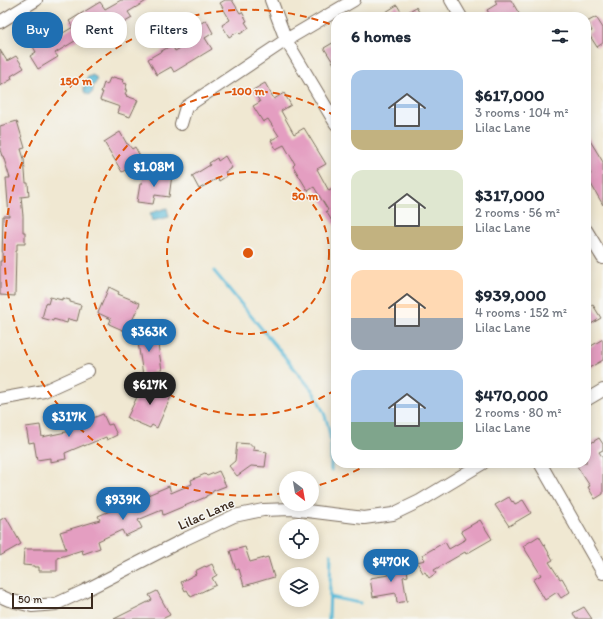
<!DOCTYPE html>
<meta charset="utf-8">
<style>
:root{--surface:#fff;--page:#f2f2f3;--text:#1f2937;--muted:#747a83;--accent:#1f6fb2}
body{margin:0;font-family:Itim,sans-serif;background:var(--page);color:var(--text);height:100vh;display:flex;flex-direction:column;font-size:15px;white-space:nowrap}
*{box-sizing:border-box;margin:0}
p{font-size:13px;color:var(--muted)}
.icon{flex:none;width:22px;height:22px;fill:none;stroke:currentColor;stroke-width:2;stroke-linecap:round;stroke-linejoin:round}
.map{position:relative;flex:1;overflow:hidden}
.drawer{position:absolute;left:331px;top:12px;width:260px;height:456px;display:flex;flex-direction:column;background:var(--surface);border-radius:16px;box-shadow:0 2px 10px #0003}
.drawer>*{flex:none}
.banner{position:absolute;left:12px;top:12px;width:259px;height:36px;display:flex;gap:8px}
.needle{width:26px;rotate:149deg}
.fabs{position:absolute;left:279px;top:471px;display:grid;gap:8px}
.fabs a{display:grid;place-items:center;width:40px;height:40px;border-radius:50%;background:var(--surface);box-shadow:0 2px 10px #0003;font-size:20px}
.scale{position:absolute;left:12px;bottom:10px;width:81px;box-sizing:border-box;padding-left:4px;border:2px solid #3b2a1e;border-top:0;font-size:11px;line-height:14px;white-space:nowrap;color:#3b2a1e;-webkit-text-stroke:3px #f6f6f2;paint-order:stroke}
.price{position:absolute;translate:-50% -34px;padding:0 9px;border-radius:14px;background:var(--accent);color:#fff;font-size:13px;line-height:26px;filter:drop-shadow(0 1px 2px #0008)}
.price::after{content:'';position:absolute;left:50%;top:24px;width:12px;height:9px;margin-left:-6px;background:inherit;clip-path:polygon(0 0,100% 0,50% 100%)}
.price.active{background:#222;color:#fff}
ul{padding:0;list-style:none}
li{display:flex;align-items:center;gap:12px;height:100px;padding:0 20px}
li span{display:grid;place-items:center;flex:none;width:112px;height:80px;border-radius:12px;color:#555}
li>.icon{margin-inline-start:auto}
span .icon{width:48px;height:48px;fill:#fffc;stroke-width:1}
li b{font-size:17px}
h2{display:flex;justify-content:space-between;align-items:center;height:48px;padding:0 20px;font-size:17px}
.pill{padding:0 14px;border-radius:16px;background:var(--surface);box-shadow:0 2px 10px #0003;font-size:14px;line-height:36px}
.pill.active{background:var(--accent);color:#fff}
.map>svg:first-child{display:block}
.water{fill:#5abad8;stroke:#4a727b}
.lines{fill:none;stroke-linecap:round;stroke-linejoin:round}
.stream{stroke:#5abad8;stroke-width:3}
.building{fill:#e49ec1}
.minor-casing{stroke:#7a6c5d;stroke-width:14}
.minor{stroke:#fff;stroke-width:12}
.ring{fill:none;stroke:#df570d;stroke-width:2;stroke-dasharray:7 5}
.labels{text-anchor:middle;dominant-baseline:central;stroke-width:3;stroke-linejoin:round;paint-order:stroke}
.street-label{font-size:14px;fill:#3b2a1e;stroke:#f6f6f2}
.centre{fill:#df570d;stroke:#f6f6f2;stroke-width:2}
.ring-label{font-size:12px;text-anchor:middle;font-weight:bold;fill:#df570d;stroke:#f6f6f2;stroke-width:3;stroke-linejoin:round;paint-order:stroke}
</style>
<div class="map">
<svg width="603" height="619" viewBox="0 0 603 619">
<rect width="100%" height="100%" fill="#f6f6f2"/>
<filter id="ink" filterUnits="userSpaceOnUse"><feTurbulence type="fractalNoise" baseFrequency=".025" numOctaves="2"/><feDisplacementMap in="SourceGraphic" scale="8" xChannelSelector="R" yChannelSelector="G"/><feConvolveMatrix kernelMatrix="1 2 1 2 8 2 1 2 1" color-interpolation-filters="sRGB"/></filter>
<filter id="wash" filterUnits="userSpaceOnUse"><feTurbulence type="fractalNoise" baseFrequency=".012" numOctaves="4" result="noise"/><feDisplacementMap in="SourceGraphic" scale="16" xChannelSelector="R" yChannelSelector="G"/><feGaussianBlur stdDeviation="0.9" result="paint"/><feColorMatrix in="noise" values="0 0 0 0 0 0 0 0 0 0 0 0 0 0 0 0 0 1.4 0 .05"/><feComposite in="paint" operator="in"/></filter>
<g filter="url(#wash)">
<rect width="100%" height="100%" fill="#f0e8d2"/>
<path class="water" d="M93,75c7,6 2,7 0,12 0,2 0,4 -1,6l-3,2 -4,-2 -1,-2v-6l4,-8z
M167,208l2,9 -17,4 -2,-8z"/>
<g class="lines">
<path class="stream" d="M214,271l98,119c9,14 16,29 18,46 2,11 1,23 1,34
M330,597l30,6
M329,619l2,-65"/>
</g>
<g id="blocks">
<path class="building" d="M121,0h27l-20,12 4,6 -24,14 -5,-8 -48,29 3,4 -20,12 -8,-13 6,-4 -5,-9 15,-9 4,7 23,-14 -4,-6 31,-19 5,7z
M225,0h7l8,13 2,-1 5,9 -2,1 4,6 -9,6 -2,-2 -9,5 -7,-12 8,-5 -10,-17z
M495,0h16l10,17h-30l-4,-7 10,-6z
M397,5l6,10 13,-8 6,10h-44z
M596,17l7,11v15l-6,4 -9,-14 4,-2 -5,-9z
M206,20l7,13 -8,5 7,11 -38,23 -3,-5 -14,8 -9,-16 24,-14 3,6 15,-8 -4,-7 11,-6 -2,-3z
M336,41v26l-12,-19z
M0,50l7,11 9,-5 8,12 -13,8 1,3 -12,7z
M113,77l11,3 -1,3 4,1 -2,6h2l-2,4 2,1 -1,1 12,4 -8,17 -12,-4 2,-6 -20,-7 3,-8h-2l3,-9 3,2 3,-7 2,1z
M265,83l9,16 10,-6 7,12 -10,6 13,23 10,-6 22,36 -9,5 12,22 7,-4v41l-10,-17 2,-1 -14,-23 -6,4 -15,-25 2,-2 -11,-19 -8,4 -5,-9 8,-4 -11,-17 -5,3 -10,-16 7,-4 -7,-12z
M17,121l8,27 -4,1 3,10 2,24h2l1,13 -8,1 2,19v16h2v12h-8v7h-1l-1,45 -15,-1v-34h2l1,-45h6l-3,-38h4l-7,-22h-1l-2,-6v-24z
M120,132l7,12h1l4,5 3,-2 7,13 -20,12 -18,-30z
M586,134l17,28v43l-16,-28 4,-3 -5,-9z
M225,156l7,12 -7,4 2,4 -8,5 -1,-3 -19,11 -7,-13 18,-11 -1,-2 8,-5 1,3z
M159,173l13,2 -3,22 -14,-2 -2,9 -16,-2 3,-18h2l1,-7 15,2z
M109,287l10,5 -1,2 22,9 -13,29 -18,-8 2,-5 -13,-6z
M50,297l12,3v-2l8,2v2l11,3 -4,16 -9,-2 -1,4 -14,-4v2l-11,-3 4,-15 2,1z
M593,305l8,13 -15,9v-18z
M156,332l6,38 -9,1 1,2 -11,2 -6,-39z
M603,339v21l-14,8 -3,-5v-14z
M144,382l28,12 -15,34 -5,-3 -2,3 -23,-10z
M103,414l5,11 4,-1 5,11 -10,5 -1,-3 -22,9v-1l-19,8 1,6 -16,3v-4l-13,2 -3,-18 -5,1 -3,-16 14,-2 2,12 29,-6 -1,-2 19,-8 -1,-1z
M599,438l4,6v6l-4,2 4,6v36l-8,5 -7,-12 2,-1 -15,-23h11v-17z
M237,443l14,1v2h3l-1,4 14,2 -2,15 -14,-1 -14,10 -8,-10 6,-5z
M219,471l7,15 -13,5 -1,2 -6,3v1l-43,18 -1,-5 -24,10 4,8 -17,8 -3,-6 -24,11 2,7 -17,6 -1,-4 -25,8v13h-18v-4h-5v-1l-11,-1 1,-16h42l-6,-17 40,-12 -2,-4 71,-30 2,7 21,-9 -1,-4 14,-6 2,2z
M509,497l3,5 1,-1 2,3 8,-4 8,13 -22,13 -14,-21z
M6,517l15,27 -21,12v-36z
M480,520l12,19 -26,15 -1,-2 -31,18 2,3 -7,5 -4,-6 -2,1 -6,-11 8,-2 -3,-5 23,-13 4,7 17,-10 -5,-8z
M539,536l14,24 -4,2 11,17 2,-1 8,14 -9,6 -4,-6 -12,8 -12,-20 8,-5 -18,-29z
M245,547l5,15 18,-5 6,20 -30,9 -5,-17 -3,1 -6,-19z
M406,563l2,13 -5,1 4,24 -10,2 -1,-10 -23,4 -3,-19 19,-3 -1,-8z
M212,564l5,11 -5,3 4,7 -25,12 -4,-7 -2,1 -4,-9 15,-8 -1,-3 10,-5 1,1z
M157,591l13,24 -8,4h-48l38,-19 -3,-5z
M584,607l8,12h-16l-3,-6z"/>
</g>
</g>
<g filter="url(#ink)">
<use href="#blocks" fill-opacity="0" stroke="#7a6c5d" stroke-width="1"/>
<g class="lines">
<g class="minor-casing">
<path id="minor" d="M271,0l15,40 50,84
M451,0l10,17
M0,22l36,-22
M181,124l5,-17 100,-67 68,-40
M586,230l17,28
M0,399l44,-8 44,-20
M586,400l17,-10
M540,463l63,110
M0,596l9,4 23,6 24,-2 26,-12 103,-53 49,-23 29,-6 28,-1 73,9 29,-4 27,-13 63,-38"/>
</g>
<use href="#minor" class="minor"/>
</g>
</g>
<g class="ring">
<circle cx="248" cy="253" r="81"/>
<path d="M335 390A162 162 0 1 1 335 116"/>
<path d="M370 463A243 243 0 0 1 313 487M284 493A243 243 0 1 1 335 26"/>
</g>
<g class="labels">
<g class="street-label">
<text transform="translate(206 514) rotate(-24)">Lilac Lane</text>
</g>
</g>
<circle cx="248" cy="253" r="6" class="centre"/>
<g class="ring-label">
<text x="76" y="85">150 m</text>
<text x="248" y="95">100 m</text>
<text x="305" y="200">50 m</text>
</g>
</svg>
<div class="fabs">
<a><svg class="needle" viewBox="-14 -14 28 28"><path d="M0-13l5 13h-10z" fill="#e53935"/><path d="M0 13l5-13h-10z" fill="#747a83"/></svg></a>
<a><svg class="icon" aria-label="locate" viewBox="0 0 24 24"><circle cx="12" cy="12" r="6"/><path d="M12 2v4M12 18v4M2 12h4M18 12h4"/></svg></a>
<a><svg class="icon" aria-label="layers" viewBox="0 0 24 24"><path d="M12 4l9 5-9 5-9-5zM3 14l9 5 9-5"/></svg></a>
</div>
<div class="scale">50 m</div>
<b class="price" style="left:154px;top:188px">$1.08M</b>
<b class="price" style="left:149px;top:353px">$363K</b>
<b class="price active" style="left:150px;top:406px">$617K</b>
<b class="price" style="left:69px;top:438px">$317K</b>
<b class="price" style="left:123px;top:521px">$939K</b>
<b class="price" style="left:391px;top:583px">$470K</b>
<div class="banner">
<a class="pill active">Buy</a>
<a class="pill">Rent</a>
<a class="pill">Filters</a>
</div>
<section class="drawer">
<h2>6 homes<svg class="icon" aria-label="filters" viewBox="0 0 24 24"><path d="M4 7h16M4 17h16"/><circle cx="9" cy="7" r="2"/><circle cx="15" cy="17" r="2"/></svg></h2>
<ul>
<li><span style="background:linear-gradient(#a9c7e8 75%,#c2b280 0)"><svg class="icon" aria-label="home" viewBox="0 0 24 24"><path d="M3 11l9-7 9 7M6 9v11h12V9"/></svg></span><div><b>$617,000</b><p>3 rooms · 104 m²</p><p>Lilac Lane</p></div></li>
<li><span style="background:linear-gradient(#dfe7d0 70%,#c2b280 0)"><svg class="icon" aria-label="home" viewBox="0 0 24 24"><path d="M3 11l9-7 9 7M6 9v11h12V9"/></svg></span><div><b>$317,000</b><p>2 rooms · 56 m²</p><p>Lilac Lane</p></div></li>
<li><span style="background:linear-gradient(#ffd9b3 60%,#9aa5b1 0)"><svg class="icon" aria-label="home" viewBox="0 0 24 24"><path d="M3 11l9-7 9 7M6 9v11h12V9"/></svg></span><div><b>$939,000</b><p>4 rooms · 152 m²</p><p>Lilac Lane</p></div></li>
<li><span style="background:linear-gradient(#a9c7e8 65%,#7fa58c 0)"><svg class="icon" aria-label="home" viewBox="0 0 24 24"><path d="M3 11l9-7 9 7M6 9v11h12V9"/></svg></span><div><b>$470,000</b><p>2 rooms · 80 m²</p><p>Lilac Lane</p></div></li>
</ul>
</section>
</div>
